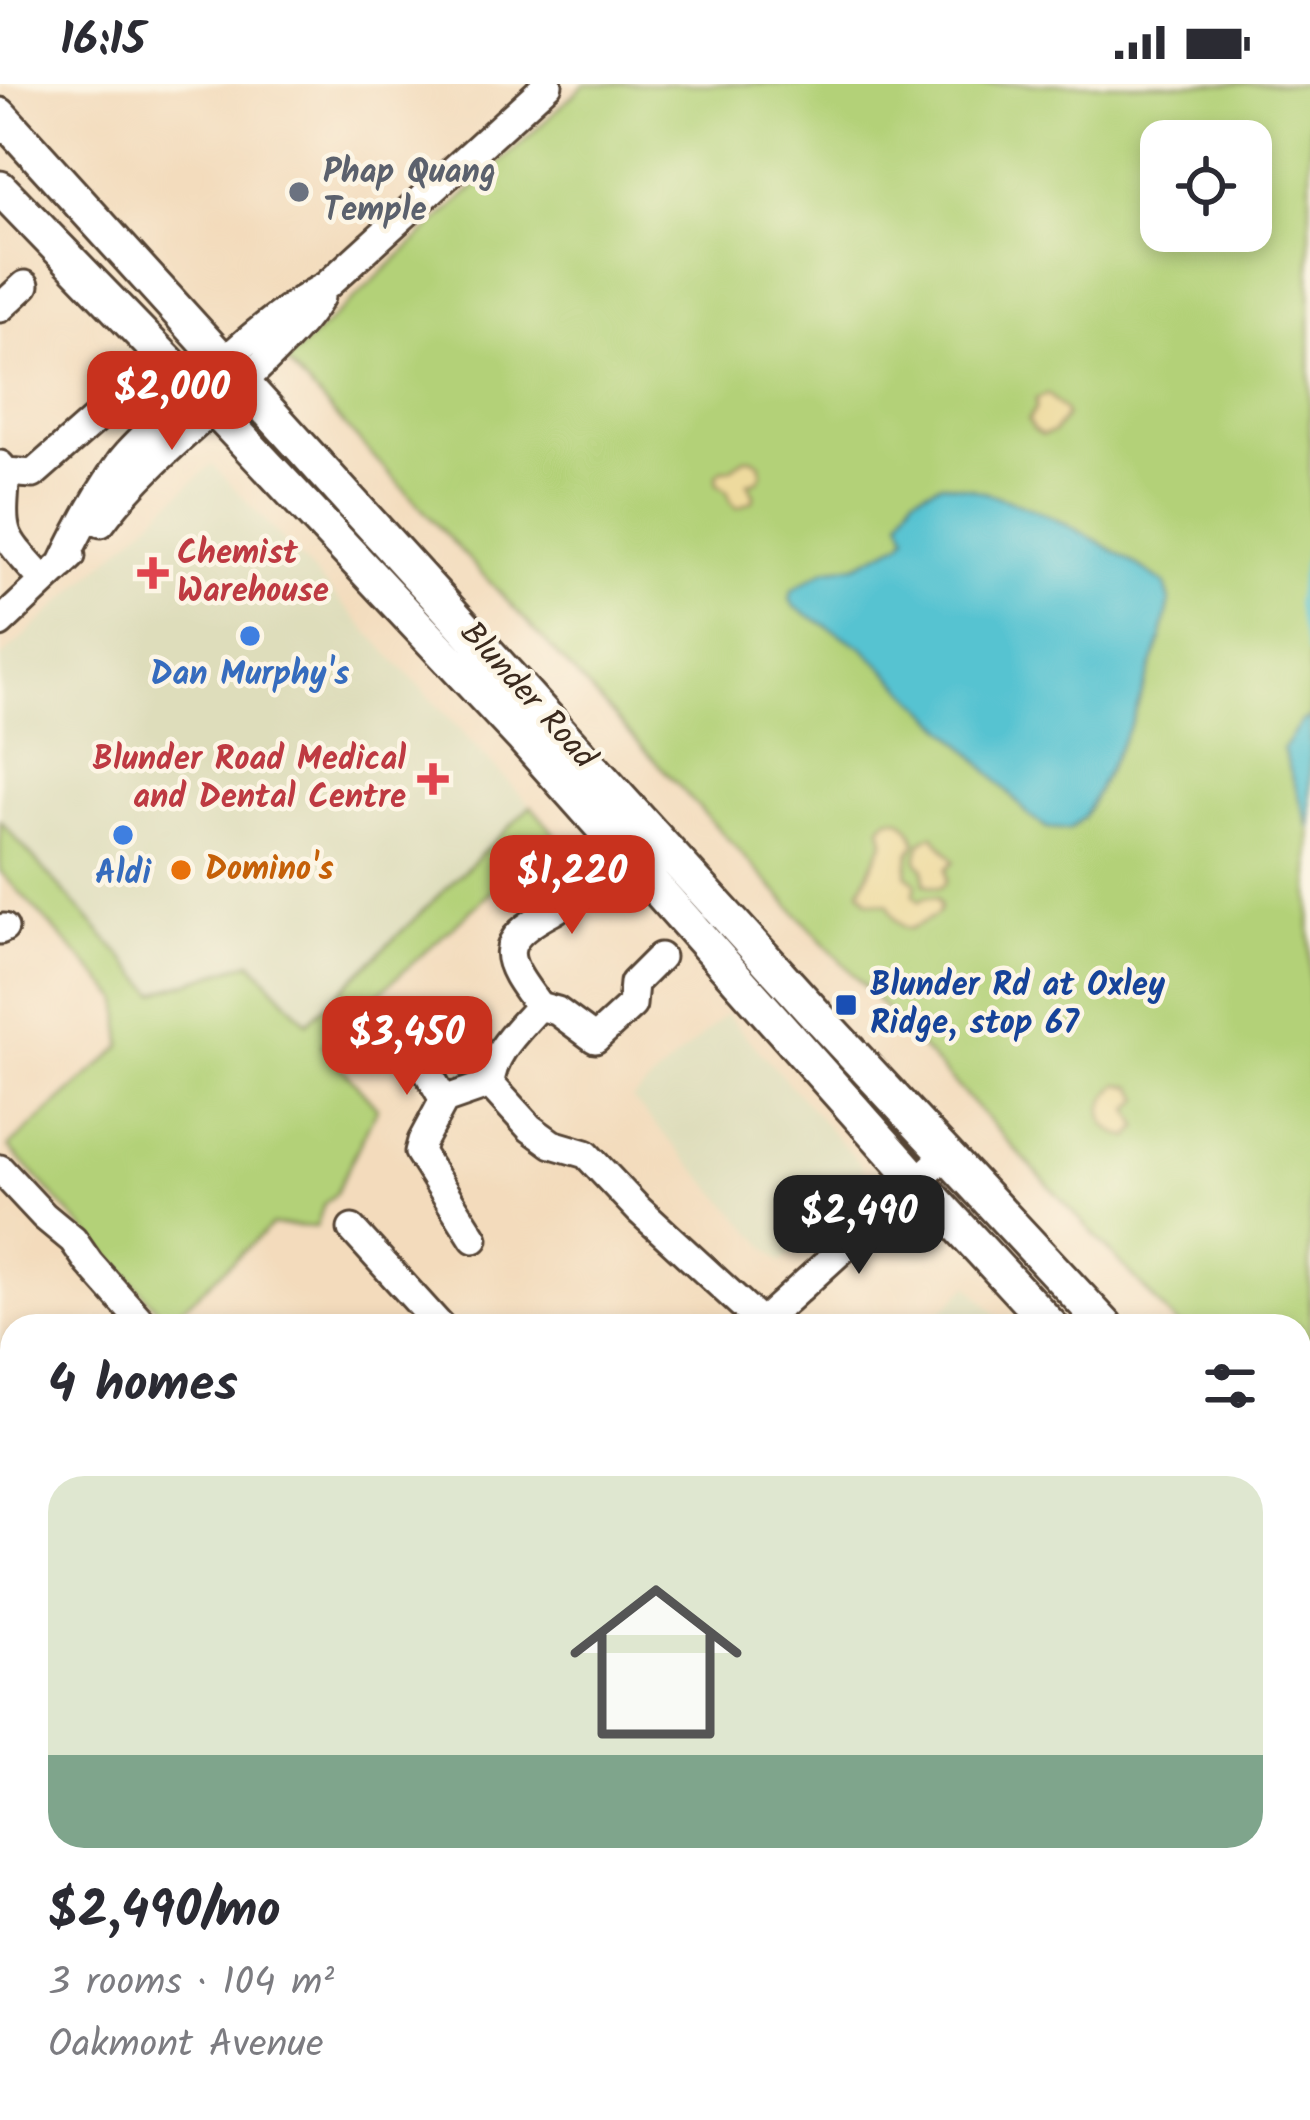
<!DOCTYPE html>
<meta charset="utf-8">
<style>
:root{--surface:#fff;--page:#f2f2f3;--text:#2b2b33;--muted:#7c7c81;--accent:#c8321e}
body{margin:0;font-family:Kalam,sans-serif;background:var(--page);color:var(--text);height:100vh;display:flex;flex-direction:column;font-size:45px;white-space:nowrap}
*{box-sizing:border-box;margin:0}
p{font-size:39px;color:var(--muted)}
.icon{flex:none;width:66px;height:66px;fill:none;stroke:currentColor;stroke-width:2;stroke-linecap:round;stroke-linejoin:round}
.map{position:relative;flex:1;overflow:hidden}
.side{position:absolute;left:0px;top:1230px;width:1311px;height:807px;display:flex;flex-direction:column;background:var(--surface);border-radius:36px 36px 0 0;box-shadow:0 6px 18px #0003}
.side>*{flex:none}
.fabs{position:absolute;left:1140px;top:36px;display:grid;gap:24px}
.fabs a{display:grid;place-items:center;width:132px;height:132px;border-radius:24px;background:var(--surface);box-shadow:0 6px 18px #0003;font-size:60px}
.price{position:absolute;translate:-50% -102px;padding:0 27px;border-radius:24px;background:var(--accent);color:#fff;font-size:39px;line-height:78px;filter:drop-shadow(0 3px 6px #0008)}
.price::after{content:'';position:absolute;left:50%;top:72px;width:36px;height:27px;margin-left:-18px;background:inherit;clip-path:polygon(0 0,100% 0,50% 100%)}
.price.selected{background:#222;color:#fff}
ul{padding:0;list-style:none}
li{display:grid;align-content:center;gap:24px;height:636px;padding:0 48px}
li span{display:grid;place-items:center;height:372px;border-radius:36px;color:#555}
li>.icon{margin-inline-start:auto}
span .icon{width:216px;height:216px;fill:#fffc;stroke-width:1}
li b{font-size:51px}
h2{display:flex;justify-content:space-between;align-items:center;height:144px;padding:0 48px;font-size:51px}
.status{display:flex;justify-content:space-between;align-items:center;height:84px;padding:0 60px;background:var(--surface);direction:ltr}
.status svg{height:33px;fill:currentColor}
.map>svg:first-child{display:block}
.built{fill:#deddbb}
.industrial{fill:#c3c6b9}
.green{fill:#b3d178;stroke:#777e4b;stroke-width:3;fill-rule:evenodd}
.sand{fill:#eeda9e;stroke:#94825e;stroke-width:3}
.water{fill:#57c3d1;stroke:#497678;stroke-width:3}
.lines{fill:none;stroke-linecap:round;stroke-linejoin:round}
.stream{stroke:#57c3d1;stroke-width:6}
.minor-casing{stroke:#574536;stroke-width:33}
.major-casing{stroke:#574536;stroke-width:39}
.minor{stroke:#fff;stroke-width:27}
.major{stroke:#fff;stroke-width:33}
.worship-dot{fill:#6b7280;stroke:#fcf5e5;stroke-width:4.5}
.health-dot{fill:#e0444e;stroke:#fcf5e5;stroke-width:4.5}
.shop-dot{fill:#3f7fe0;stroke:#fcf5e5;stroke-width:4.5}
.food-dot{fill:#e8710a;stroke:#fcf5e5;stroke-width:4.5}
.transit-dot{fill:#1a4fb4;stroke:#fcf5e5;stroke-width:4.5}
.labels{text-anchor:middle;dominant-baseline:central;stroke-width:9;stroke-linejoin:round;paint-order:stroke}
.worship-label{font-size:33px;font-weight:bold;fill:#5b616d;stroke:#fcf5e5;text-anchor:start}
.health-label{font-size:33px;font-weight:bold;fill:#be3a42;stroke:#fcf5e5;text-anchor:start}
.shop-label{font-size:33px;font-weight:bold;fill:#366cbe;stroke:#fcf5e5}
.street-label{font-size:33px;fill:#3b2a1e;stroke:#fcf5e5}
.food-label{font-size:33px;font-weight:bold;fill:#c56008;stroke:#fcf5e5;text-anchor:start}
.transit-label{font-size:33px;font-weight:bold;fill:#164399;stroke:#fcf5e5;text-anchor:start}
</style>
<div class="status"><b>16:15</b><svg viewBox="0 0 49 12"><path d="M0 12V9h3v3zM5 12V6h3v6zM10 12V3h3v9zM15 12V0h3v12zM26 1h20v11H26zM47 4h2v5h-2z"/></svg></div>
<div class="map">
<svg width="1310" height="2036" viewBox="0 0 1310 2036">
<rect width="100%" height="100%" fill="#fcf5e5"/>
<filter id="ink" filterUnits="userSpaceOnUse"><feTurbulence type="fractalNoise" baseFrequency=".00833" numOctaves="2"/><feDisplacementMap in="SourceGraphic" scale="24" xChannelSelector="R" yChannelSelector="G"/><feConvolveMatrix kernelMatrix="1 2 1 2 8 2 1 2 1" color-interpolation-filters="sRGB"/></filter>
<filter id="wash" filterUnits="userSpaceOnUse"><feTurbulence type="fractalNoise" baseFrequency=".004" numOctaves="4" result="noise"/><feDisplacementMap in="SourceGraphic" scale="48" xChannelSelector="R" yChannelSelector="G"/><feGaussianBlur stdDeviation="2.7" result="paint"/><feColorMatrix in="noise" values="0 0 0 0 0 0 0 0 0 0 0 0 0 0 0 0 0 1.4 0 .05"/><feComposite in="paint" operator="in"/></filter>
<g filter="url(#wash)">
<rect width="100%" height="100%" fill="#f3dbbc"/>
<path class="built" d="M212,380l319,342 -224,217 -56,-61 -96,32 -155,-173v-162z
M726,930l135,150 3,12 -3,15 -80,72 -149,-164z
M969,1201l37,41h-80z"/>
<path class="industrial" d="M510,2025h387l-13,11h-387z
M1035,2025h204v11h-227z"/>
<path class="green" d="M585,0h725v1383l-11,-12v-129h-120l-893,-964zM1161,57h90v90h-90z
M531,722l24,28 -233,211 55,63 -41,85 -12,11 -8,23 -44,-2 -104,96 -159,-174 113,-101 -2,-46 -120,-129v-50l155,172 96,-31 56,61z"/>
<path class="sand" d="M1048,310l16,16 2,6 -12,16 -12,3 -8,-5 -6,-10 8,-12v-9z
M744,374h8l8,5 2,11 -5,7 -9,2 6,12 -1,6 -16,7 -6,-6 -4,-11 -10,-7 -1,-8 6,-6 9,-1z
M897,734c10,4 17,15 19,25l-7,10 -2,22 9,7 -2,13 5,6 7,-4 11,1 4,8 -4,9 -27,14c-12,-2 -18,-15 -22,-25l-20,-3 -8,-11 24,-49 -3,-14 7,-8z
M933,751l21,26 -8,8c1,9 3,15 -7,19l-14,-4 -1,-15c-11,-9 -7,-14 -3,-27z
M1119,1000l15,3 7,12 -11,11 9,17 -9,11c-35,-9 -35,-32 -11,-54z"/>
<path class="water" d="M942,399c82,13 156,55 223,101l5,17 -9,39 -29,81 -48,96 -15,13 -22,-2 -16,-11 -61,-65 -107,-104 -68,-41 -5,-7 2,-10 33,-20 31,-5 46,-23 5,-7 -6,-16 12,-23z
M1310,633v112l-27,-80 19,-28z"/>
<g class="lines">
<path class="stream" d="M1310,461l-12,57 12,49
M1299,1597l11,-28
M1299,1782l4,-13 2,-58
M1293,2025l3,11"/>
</g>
</g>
<g filter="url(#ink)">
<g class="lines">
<g class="minor-casing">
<path id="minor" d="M0,224l25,-23
M0,381l6,7 27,2 91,-80
M6,388c-5,66 -6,60 38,109
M101,439c50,-68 120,-115 178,-176 15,-16 30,-31 41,-50
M62,481c17,-36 36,-72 60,-105 15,-19 35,-35 53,-52 46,-44 95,-93 151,-122l222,-202
M0,539l71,-67
M582,801c-9,8 -18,21 -29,26 -59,31 -50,47 -14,95l18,5 38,28 37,-34 2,-22 26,-26
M0,846l4,-2
M371,931l55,54 18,31 -22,41 -3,11 55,87
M490,1000l40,44 22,16 34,10 53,56 123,113
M444,1016l46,-16c3,-33 28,-53 49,-78
M0,1085l44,47 29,24 16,23 56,63
M352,1145l88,97
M758,1242l189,-172
M0,1406l12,13
M0,2024l12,-11
M558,2025l1,11
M587,2025l10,11
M293,2036l12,-11"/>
</g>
<g class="major-casing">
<path id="major" d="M0,31l829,914 277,297
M0,104l214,221 309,329 394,443 134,145
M1299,1441l11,11
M1299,1505l11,11
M1299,1698l11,-10
M931,2036l12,-11"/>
</g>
<use href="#minor" class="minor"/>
<use href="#major" class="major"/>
</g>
</g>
<circle class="worship-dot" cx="299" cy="108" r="12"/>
<g class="health-dot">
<path d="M147 471h12v12h12v12h-12v12h-12v-12h-12v-12h12z"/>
<path d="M427 677h12v12h12v12h-12v12h-12v-12h-12v-12h12z"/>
</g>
<g class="shop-dot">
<circle cx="250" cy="552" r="12"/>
<circle cx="123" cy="751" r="12"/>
</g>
<circle class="food-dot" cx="181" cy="786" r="12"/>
<rect class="transit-dot" x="834" y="909" width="24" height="24" rx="6"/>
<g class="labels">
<g class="worship-label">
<text x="323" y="89">Phap Quang<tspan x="323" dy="38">Temple</tspan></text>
</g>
<g class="health-label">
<text x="177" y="470">Chemist<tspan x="177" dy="38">Warehouse</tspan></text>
<text x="406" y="676" text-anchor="end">Blunder Road Medical<tspan x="406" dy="38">and Dental Centre</tspan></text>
</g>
<g class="shop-label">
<text x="250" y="591">Dan Murphy's</text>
<text x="123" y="790">Aldi</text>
</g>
<g class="street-label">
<text transform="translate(527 612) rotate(48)">Blunder Road</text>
</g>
<g class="food-label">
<text x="205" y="786">Domino's</text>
</g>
<g class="transit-label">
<text x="870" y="902">Blunder Rd at Oxley<tspan x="870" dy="38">Ridge, stop 67</tspan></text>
</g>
</g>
</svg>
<div class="fabs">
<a><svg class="icon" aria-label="locate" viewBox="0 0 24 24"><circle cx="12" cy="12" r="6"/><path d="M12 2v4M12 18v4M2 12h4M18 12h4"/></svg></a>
</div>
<b class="price" style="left:172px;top:369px">$2,000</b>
<b class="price" style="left:572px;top:853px">$1,220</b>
<b class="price" style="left:407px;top:1014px">$3,450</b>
<b class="price selected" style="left:859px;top:1193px">$2,490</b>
<section class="side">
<h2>4 homes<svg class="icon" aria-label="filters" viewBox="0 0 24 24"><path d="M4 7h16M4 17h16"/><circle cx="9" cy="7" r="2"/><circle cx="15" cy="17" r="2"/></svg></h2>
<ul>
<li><span style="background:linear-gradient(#dfe7d0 75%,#7fa58c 0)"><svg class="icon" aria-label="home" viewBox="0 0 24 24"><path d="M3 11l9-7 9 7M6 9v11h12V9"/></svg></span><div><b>$2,490/mo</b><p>3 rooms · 104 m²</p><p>Oakmont Avenue</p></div></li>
</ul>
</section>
</div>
